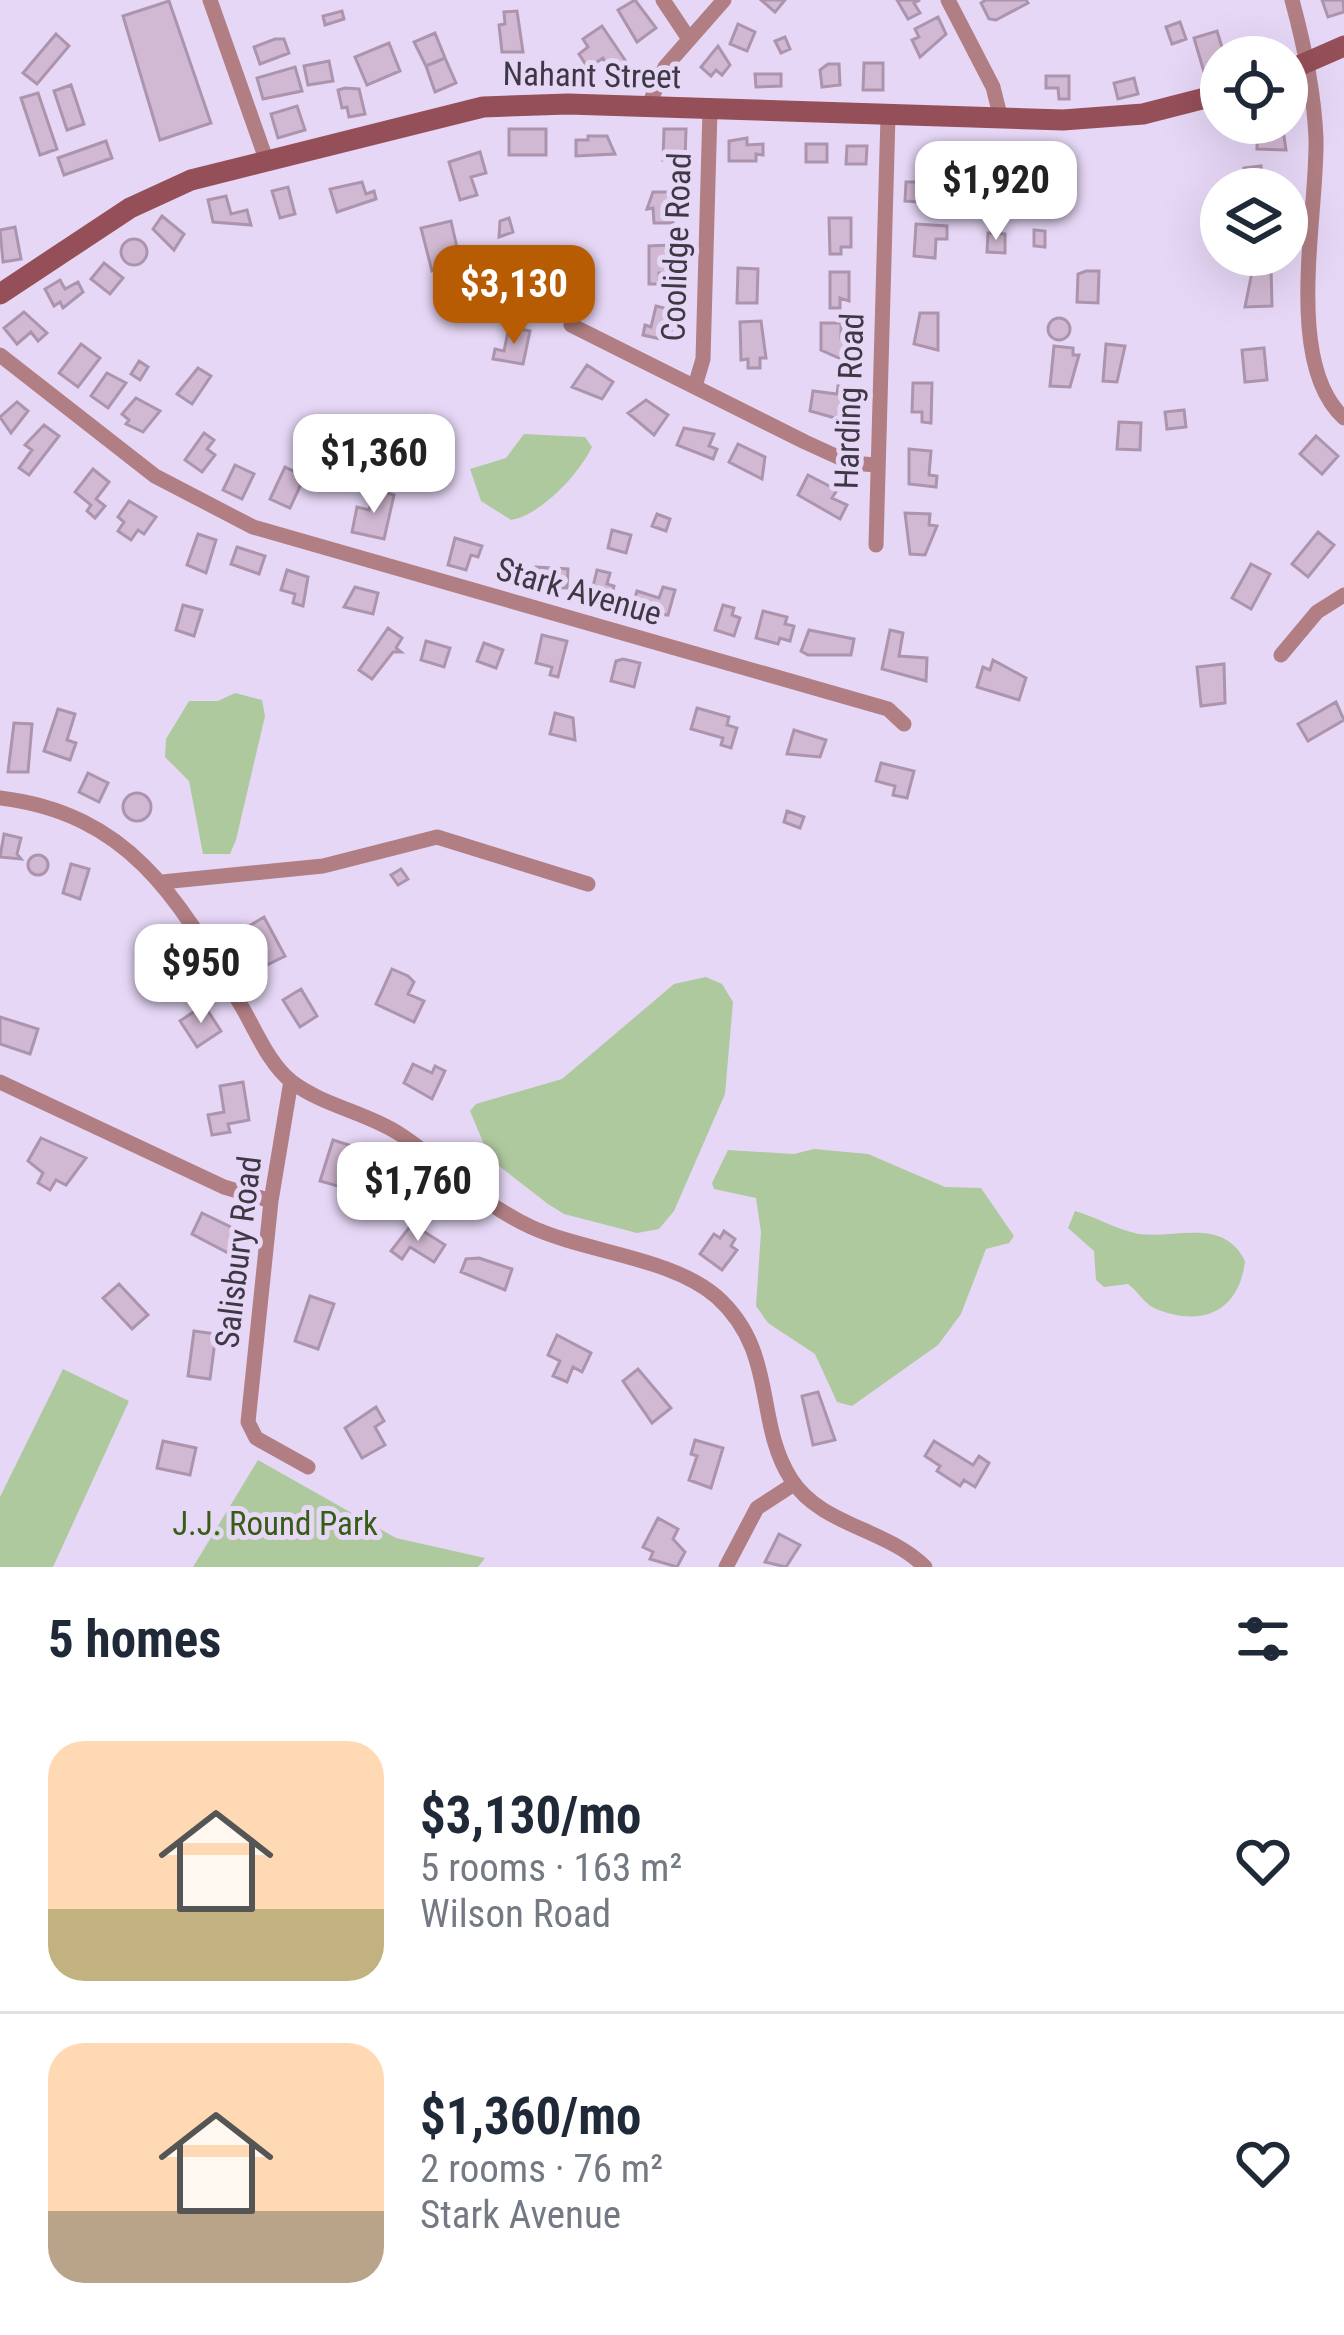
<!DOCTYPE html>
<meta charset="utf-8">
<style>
:root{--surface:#fff;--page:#f2f2f3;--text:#1f2937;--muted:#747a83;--line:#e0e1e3;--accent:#b85c03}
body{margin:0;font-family:"Roboto Condensed",sans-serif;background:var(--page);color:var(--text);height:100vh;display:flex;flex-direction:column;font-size:45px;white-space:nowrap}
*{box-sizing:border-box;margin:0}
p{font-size:39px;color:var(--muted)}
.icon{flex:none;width:66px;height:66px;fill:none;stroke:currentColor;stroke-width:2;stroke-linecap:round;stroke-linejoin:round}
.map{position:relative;height:1567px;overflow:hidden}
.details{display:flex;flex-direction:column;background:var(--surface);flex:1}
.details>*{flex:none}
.fabs{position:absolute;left:1200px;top:36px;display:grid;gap:24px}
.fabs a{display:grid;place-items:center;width:108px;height:108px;border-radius:50%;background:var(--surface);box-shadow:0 12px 48px #0002;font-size:60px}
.price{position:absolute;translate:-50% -102px;padding:0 27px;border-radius:24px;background:#fff;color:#222;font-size:39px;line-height:78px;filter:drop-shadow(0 3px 6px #0008)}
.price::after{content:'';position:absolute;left:50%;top:72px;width:36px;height:27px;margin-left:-18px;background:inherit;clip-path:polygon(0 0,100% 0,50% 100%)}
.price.on{background:var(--accent);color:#fff}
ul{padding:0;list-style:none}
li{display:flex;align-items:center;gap:36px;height:300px;padding:0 48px}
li+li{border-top:3px solid var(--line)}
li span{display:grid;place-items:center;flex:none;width:336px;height:240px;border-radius:36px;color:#555}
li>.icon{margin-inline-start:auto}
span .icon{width:144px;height:144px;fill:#fffc;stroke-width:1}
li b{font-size:51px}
h2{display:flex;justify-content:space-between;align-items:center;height:144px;padding:0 48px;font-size:51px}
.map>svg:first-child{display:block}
.green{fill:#afc99e}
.building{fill:#d2b9d3;stroke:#ac94ad;stroke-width:3}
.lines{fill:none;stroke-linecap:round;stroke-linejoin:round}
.minor{stroke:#b07e83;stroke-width:15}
.secondary{stroke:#954f58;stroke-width:21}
.labels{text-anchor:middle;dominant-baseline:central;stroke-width:10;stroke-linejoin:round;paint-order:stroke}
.street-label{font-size:33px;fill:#3e3844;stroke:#e6d7f6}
.park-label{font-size:33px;fill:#375c14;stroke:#e6d7f6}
</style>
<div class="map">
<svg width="1344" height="1567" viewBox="0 0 1344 1567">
<rect width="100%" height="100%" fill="#e6d7f6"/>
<path class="green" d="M524,434l61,3 7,10c-13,27 -51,68 -81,73l-30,-19 -11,-32 36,-11z
M235,693l27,7 3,16 -29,124 -6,14h-27l-14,-73 -24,-24 1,-18 23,-38h29z
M706,977l16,7 11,18 -8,92 -51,117 -15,18 -22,4 -73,-19 -16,-10 -58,-45 -20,-48 6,-7 86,-25 112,-95z
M814,1149l54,5 77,33 36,1 33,48 -5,7 -23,6 -25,65 -23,31 -86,61 -15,-4 -22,-48 -47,-31 -12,-17 5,-74 -5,-34 -42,-9 -2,-6 16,-33 66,4z
M1075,1211c21,6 42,19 64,23 38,5 84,-17 106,27 -6,52 -44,66 -89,48 -12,-5 -18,-18 -28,-25l-24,3 -8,-7 -2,-29 -26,-23z
M63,1369l66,32 -76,166h-53v-70z
M258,1460l138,78 89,20 -7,9h-285z"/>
<path class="building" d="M635,0l21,28 -19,14 -19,-32z
M761,0h24l-10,12z
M897,0h23l-6,3 6,10 -12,6z
M986,0h40l2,3 -32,17 -7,-1 -8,-16z
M1322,0h21l1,12 -16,5z
M169,1l42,122 -51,17 -37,-124z
M342,11l2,8 -19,6 -2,-9z
M517,11l6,41h-21l-3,-27 6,-1 -1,-12z
M938,17l8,17 -26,23 -8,-17 7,-3 -4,-8z
M1180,22l6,17 -14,5 -6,-17z
M738,24l17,8 -8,19 -17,-7z
M602,26l25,37 -5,2 -12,4 -7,-11 -15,10 -9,-14 9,-7 -5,-8z
M1217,31l8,26 -4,9 -17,6 -10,-34z
M435,33l10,25 -19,8 -12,-24z
M56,34l13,12 -32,38 -14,-11z
M785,37l5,12 -9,4 -6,-12z
M275,39h9l5,14 -29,11 -6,-17z
M389,43l11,28 -33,14 -12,-28z
M718,46l12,19 -8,10 -6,-5 -5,6 -10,-9z
M445,58l11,25 -21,9 -9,-26z
M329,61l4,20 -25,4 -4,-19z
M864,63h19v27h-20z
M828,64h11l1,21 -18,2 -2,-17z
M295,67l7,24 -39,8 -6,-21z
M755,74h26v12l-25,1z
M1046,76h23v23h-10l-1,-11h-12z
M1134,78l4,16 -20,5 -4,-16z
M71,85l13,39 -17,6 -13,-39z
M345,88l14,1 6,25 -16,3 -2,-10 -5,1 -4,-18z
M38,93l19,56 -17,6 -19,-57z
M297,106l8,24 -27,8 -7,-24z
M1257,123h25l4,27 -29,-1z
M509,129h37v26h-37z
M664,129h22l-1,32 -22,-1z
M588,136h19l8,18 -39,2v-16h12z
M747,138v7l16,-1v11l-7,-1v7h-27v-20z
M106,141l6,17 -48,17 -6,-17z
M806,144h21v18h-21z
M847,146h20l-1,18h-20z
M480,152l6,21 -15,4 6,18 -17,5 -11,-38z
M954,157l16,1 -1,41 -25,-1 1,-35 9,1z
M1261,166l2,16 -17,2 -2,-16z
M991,171l19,1 -1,36 -19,-10z
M1023,173h23v31l-23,3z
M362,182l4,12 8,-3 2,8 -39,13 -7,-23z
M906,182h15l-1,20 -15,-1z
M288,187l7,27 -15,4 -8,-27z
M653,192h20v31h-19l-1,-15 -6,1z
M226,196l5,18 16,-4 4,15 -38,-3 -5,-22z
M162,216l22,18 -10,16 -21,-21z
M509,218l4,14 -14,5 1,-16z
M829,218h22v29h-10v7h-11z
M451,221l7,31 12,-3 8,35 -25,6 -6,-23 -15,4 -11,-43z
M916,224l31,2v13h-11l-1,19 -21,-2z
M15,227l6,32 -18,3 -3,-32z
M1034,230l11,1v16l-11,-1z
M988,233l17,1v19l-18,-1z
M121 252a13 13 0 1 1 26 0a13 13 0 1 1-26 0Z
M671,245v28h-12v11h-10v-38z
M104,263l19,15 -13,16 -19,-15z
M1253,267h18l1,39 -27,1z
M738,268l20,1 -1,34h-20z
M1086,271h13l-1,32 -21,-1 1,-28z
M830,272h19v29l-9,-3v10h-10z
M545,274l15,14 -23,25 -15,-15z
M60,280l5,9 13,-7 5,10 -20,16 -3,-6 -6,4 -9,-17z
M656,306l20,5 -7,30 -26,-6 2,-10 6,2z
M24,312l23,21 -9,8 -7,-9 -14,12 -13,-16z
M920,313h18v37l-24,-6z
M1048 329a11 11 0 1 1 22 0a11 11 0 1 1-22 0Z
M761,321l5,37h-6v10h-12v-9l-7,1 -1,-38z
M821,323h20v15l7,3 -7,18 -20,-9z
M509,327l21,4 -7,33 -30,-5 2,-10 9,2z
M81,344l19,14 -22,29 -19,-14z
M1106,344l19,2 -8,36 -14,-1z
M1054,346l19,2v7h6l-9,32 -20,-1z
M1264,348l3,32 -22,2 -3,-32z
M139,361l9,6 -8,13 -9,-6z
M587,365l26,17 -11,17 -30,-12z
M198,368l13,8 -19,28 -15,-10z
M107,373l19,10 -18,25 -17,-12z
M913,383h19l-1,40 -9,-1v-10h-10z
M838,386l8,1 -4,33 -32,-9 3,-20 24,3z
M136,398l24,13 -17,21 -17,-8 3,-4 -7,-6z
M646,400l22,15 -14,20 -26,-22z
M17,402l11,9 -17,22 -11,-16z
M1184,410l2,17 -19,2 -2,-17z
M1119,422l22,1 -1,27 -23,-1z
M44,425l15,11 -30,39 -10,-7 13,-18 -7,-5z
M684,428l30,6 -5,12 8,3 -4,10 -36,-14z
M204,433l10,7 -7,9 8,6 -13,17 -17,-12z
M1316,436l22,20 -16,18 -22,-20z
M738,444l27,13 -3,22 -33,-17z
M909,449l22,2 -2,24 8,1 -1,11 -27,-3z
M297,464l11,5 -18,39 -20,-9 15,-32 8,4z
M235,465l19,9 -12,25 -19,-9z
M93,469l16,13 -13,17 9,7 -10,12 -8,-7 4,-6 -16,-13z
M808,475l29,15 -5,8 15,7 -7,14 -42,-24z
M375,489l19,6 -10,44 -32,-7 5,-25 12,3z
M129,501l27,16 -12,17 -6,-4 -7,10 -13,-9 6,-9 -6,-5z
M905,513l25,1 -1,11 8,1 -12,29 -15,-1z
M657,514l13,5 -4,12 -14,-5z
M612,530l19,5 -5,18 -18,-5z
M1318,532l16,13 -26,32 -16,-13z
M198,534l18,6 -10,33 -19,-8z
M455,538l27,8 -4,11 -7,-2 -5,15 -18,-5z
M237,547l28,9 -6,18 -28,-10z
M1251,564l19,10 -19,35 -19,-11z
M536,567l32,2 -1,19 -32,-1z
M287,570l21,7 -5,29 -10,-3 2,-9 -14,-4z
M597,570l13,3 -3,11 7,2 -4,18 -20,-5z
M355,587l23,6 -5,21 -29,-7z
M663,587l12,3 -7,25 -37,-4 6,-20 22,7z
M183,605l19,5 -8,26 -18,-6z
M723,605l11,3 -2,7 8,3 -6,18 -19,-6z
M763,611l24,6 -2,7 9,2 -4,15 -10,-3 -2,6 -22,-6z
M388,628l14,10 -6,10 5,4h-8l-21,27 -13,-9z
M809,630l45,9 -3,16h-43l-7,-4z
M890,630l13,3 -4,23 28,2 -1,23 -44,-12z
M542,635l25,6 -9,36 -8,-2 2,-8 -16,-4z
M426,641l24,7 -6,19 -23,-7z
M484,643l19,7 -7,18 -19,-7z
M623,659l17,4 -6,24 -23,-6 5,-20z
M993,660l33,18 -7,22 -42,-13 6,-20 7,3z
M1224,664l1,39 -24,3 -4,-39z
M1336,702l8,18 -36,21 -10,-17z
M697,708l32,9 -2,8 10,3 -6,20 -10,-3 2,-7 -32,-9z
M58,709l17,5 -8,26 9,3 -6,17 -26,-9z
M555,713l18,5 2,22 -25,-6z
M14,723l18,1 -4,48h-20z
M794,730l32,10 -6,17 -33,-3z
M881,763l33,8 -7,27 -14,-3 2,-9 -19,-5z
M88,773l20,10 -9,19 -20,-10z
M123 807a14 14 0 1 1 28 0a14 14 0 1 1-28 0Z
M787,811l17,6 -4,11 -16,-6z
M4,834l17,4 -4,16 4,5 -21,-2z
M28 865a10 10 0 1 1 20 0a10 10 0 1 1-20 0Z
M71,864l18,5 -9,30 -17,-6z
M401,869l7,10 -10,6 -7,-10z
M264,917l21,39 -18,9 -18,-39z
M392,969l16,7 6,6 -6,12 16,7 -10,21 -38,-18z
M301,989l16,27 -17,11 -17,-27z
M204,1005l17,26 -24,16 -17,-26z
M0,1017l38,12 -8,25 -30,-10z
M413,1064l19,9 3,-7 10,5 -13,28 -28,-16z
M243,1082l6,38 -21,4 2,8 -18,3 -4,-20 16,-3 -4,-26z
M41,1138l45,20 -20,27 -10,-5 -6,10 -12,-7 5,-10 -15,-12z
M333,1140l22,7 -14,40 -21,-6z
M202,1213l39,19 -11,22 -38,-20z
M412,1224l33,21 -11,17 -24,-15 -8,12 -11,-8z
M724,1231l11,8 -4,7 6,4 -15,20 -22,-16 14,-20 6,4z
M479,1258l33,11 -7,21 -44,-18 5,-13z
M119,1284l29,31 -16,14 -29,-31z
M310,1296l24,8 -16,45 -23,-8z
M194,1331l22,3 -6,45 -22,-3z
M557,1335l34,18 -9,19 -9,-5 -6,15 -14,-6 7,-15 -12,-6z
M638,1369l33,39 -19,15 -29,-42z
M818,1392l17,48 -22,5 -11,-49z
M376,1407l8,14 -9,6 10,18 -23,13 -17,-30z
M695,1440l28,8 -12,40 -22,-8 8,-24 -6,-2z
M163,1441l33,7 -6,27 -33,-7z
M934,1441l39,24 6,-9 10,7 -14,24 -11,-7 -4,6 -23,-15 3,-5 -15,-10z
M658,1518l20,11 -5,10 12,13 -8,15 -27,-8 3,-7 -10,-5z
M779,1534l21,11 -14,22 -21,-5z"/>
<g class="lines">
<path class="minor" d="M210,0l56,159
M663,0l26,39
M948,0l45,87 8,32
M1292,0c12,44 22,92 24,138 2,75 -33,225 28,280
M648,107l17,-40 59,-67
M571,325l234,117 46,21 25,2
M0,355l155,121 98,51 635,182 16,15
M695,386l8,-27 7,-249
M876,545l12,-429
M1281,655l36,-43 27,-17
M0,798c132,16 180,104 242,209 14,24 27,57 50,75 32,24 73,30 106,51 47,30 82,71 133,94 57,26 140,30 186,70 61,55 37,124 74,182 30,47 95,49 134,88
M162,882l161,-16 114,-29 151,47
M291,1081l-20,120 -23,221 8,16 52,29
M0,1082l224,105 47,14
M726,1567l31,-59 37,-24"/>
<path class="secondary" d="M1287,71l57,-25
M0,294l130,-86 61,-28 292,-73 85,-3 495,16 80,-6 78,-20"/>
</g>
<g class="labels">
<g class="street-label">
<text transform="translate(592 75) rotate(1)">Nahant Street</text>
<text transform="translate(676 247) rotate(-88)">Coolidge Road</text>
<text transform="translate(849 401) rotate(-88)">Harding Road</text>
<text transform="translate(579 591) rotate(16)">Stark Avenue</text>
<text transform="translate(238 1252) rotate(-83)">Salisbury Road</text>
</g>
<g class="park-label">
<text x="275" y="1523">J.J. Round Park</text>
</g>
</g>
</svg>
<div class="fabs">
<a><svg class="icon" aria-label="locate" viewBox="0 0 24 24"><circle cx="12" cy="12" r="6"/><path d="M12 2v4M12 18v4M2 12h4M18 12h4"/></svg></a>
<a><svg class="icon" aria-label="layers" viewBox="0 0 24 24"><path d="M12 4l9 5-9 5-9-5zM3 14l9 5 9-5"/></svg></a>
</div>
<b class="price" style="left:996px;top:243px">$1,920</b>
<b class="price on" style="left:514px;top:347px">$3,130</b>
<b class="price" style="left:374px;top:516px">$1,360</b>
<b class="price" style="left:201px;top:1026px">$950</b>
<b class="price" style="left:418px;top:1244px">$1,760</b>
</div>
<section class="details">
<h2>5 homes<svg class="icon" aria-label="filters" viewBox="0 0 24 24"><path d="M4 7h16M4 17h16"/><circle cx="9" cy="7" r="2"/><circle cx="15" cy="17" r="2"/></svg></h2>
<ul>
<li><span style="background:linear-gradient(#ffd9b3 70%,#c2b280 0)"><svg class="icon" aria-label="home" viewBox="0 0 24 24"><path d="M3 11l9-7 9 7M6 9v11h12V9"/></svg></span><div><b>$3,130/mo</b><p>5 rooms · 163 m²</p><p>Wilson Road</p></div><svg class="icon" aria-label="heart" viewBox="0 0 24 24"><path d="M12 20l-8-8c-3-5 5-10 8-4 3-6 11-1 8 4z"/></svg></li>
<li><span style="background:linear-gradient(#ffd9b3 70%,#b9a48a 0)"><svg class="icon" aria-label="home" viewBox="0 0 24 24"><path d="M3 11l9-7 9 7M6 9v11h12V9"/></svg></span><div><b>$1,360/mo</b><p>2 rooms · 76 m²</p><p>Stark Avenue</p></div><svg class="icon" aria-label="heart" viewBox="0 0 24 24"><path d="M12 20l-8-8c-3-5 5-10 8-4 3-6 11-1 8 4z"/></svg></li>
</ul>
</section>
